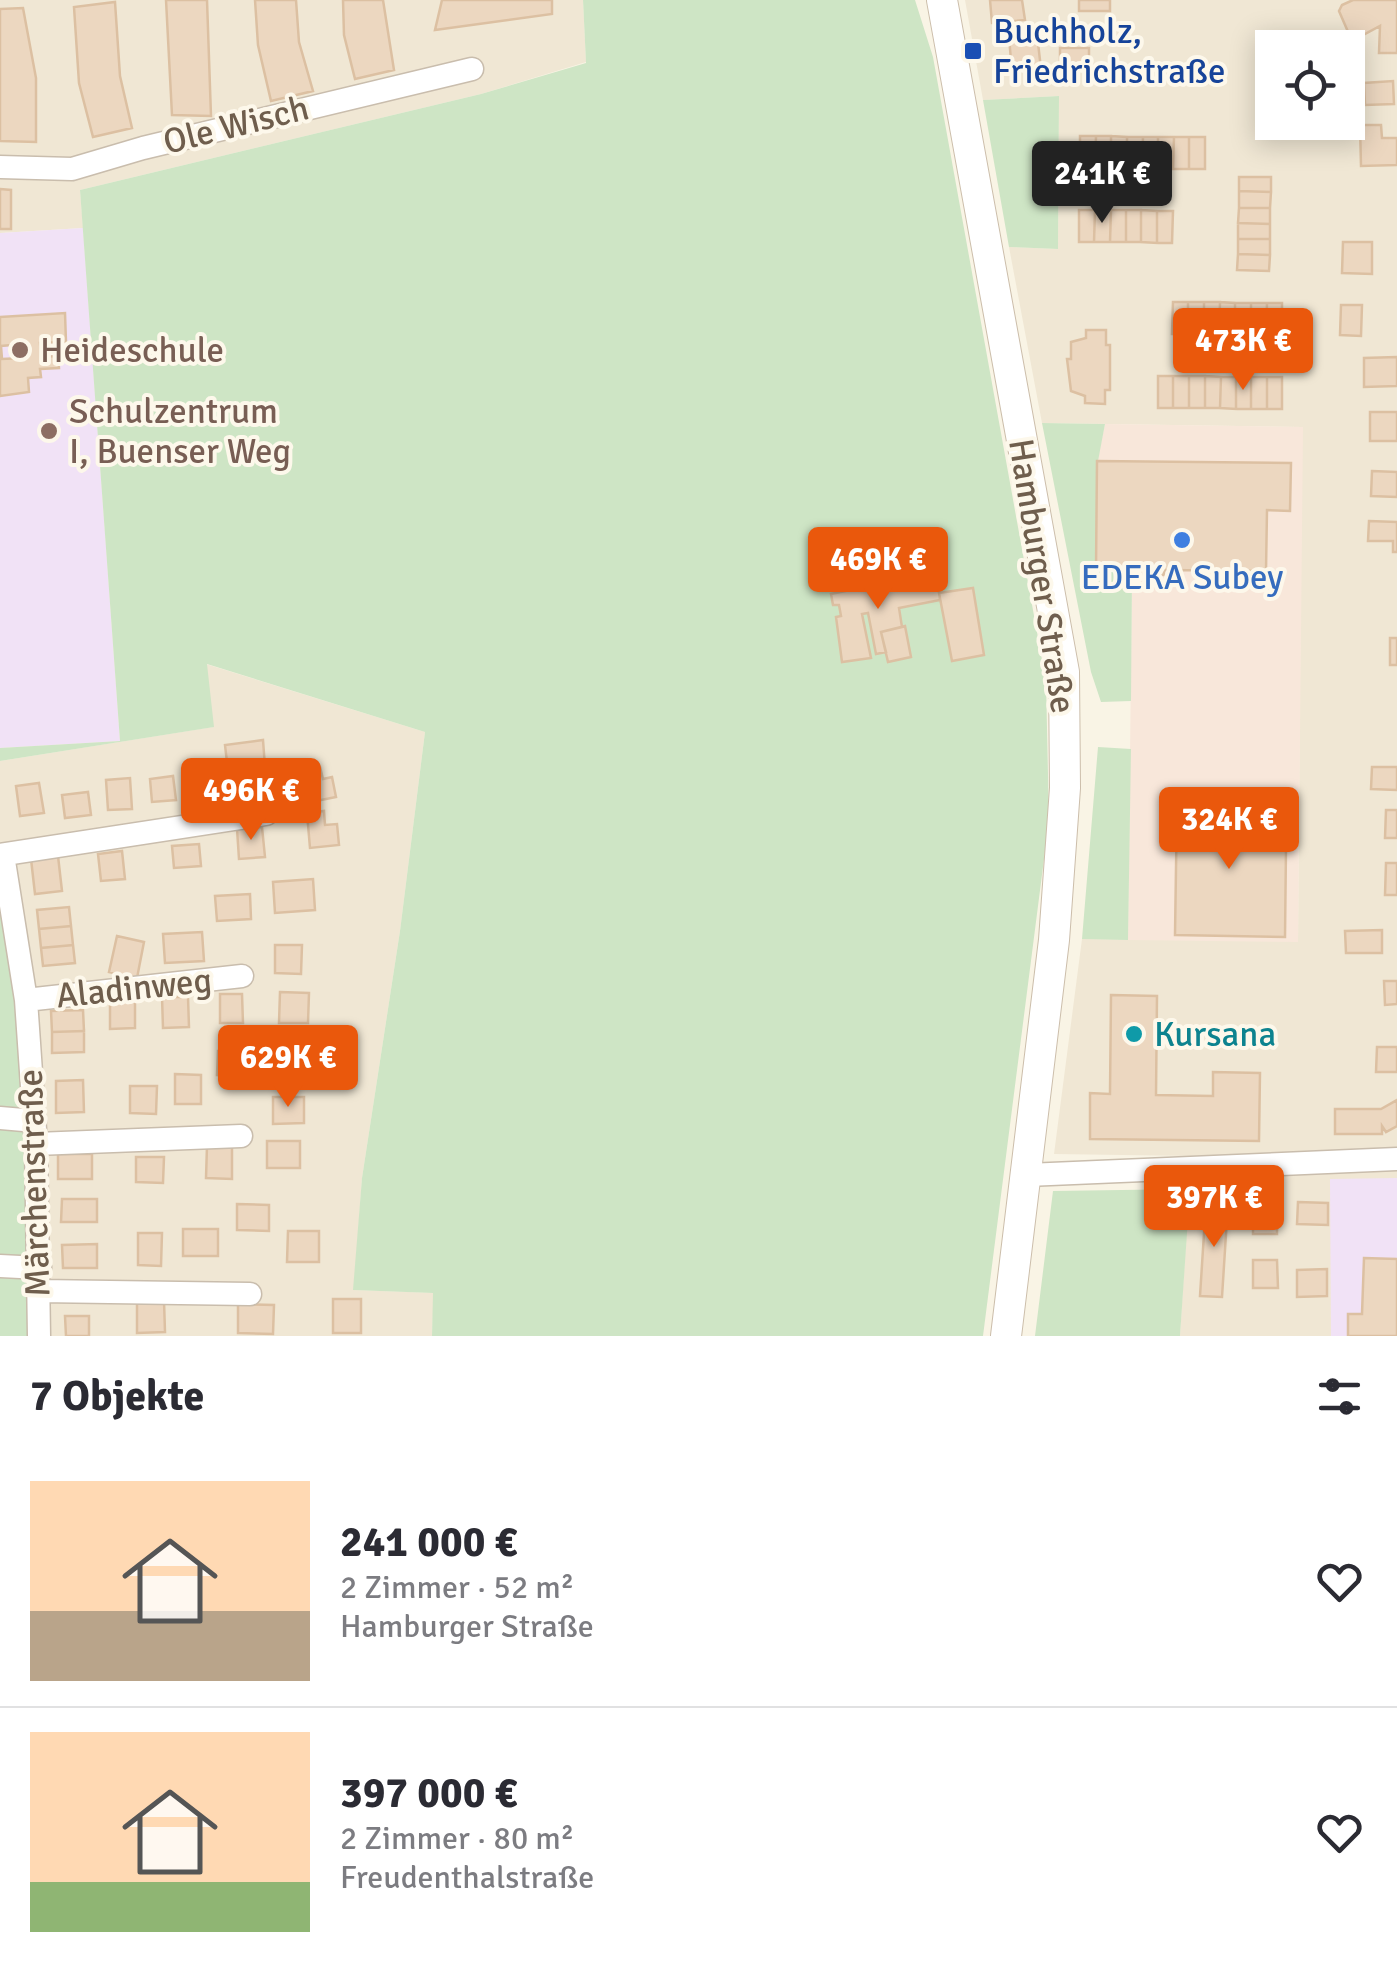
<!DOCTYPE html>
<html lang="de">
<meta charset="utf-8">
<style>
:root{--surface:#fff;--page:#f7f7f7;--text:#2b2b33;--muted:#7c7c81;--line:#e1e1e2;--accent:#ea580c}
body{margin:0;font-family:Signika,sans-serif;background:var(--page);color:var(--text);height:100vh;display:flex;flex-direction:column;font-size:38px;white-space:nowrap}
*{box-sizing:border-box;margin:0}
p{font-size:32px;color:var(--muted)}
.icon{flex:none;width:55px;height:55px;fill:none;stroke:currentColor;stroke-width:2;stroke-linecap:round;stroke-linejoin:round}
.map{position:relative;height:1336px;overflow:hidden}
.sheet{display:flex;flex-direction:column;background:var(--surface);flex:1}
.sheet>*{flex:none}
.tools{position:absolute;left:1255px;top:30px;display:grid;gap:20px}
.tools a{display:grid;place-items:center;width:110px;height:110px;border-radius:0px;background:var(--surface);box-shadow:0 5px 25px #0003;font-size:50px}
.price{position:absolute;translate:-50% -85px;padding:0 22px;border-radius:10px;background:var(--accent);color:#fff;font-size:32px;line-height:65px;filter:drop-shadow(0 2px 5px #0008)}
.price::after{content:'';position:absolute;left:50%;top:60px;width:30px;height:22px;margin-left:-15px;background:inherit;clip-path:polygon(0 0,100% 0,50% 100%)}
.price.selected{background:#222;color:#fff}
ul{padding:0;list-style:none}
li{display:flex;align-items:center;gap:30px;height:250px;padding:0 30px}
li+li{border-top:2px solid var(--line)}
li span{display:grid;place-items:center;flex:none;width:280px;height:200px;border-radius:0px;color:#555}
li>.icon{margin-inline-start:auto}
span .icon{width:120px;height:120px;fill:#fffc;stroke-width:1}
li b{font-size:42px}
h2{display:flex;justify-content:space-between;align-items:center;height:120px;padding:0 30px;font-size:42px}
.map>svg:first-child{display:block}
.residential{fill:#f0e7d4;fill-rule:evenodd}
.commercial{fill:#f8e7da}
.education{fill:#f1e2f6}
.green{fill:#cee5c5}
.building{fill:#ecd7c0;stroke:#dcc0a2;stroke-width:2.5;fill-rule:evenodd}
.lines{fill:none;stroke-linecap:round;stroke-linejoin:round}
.street-casing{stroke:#c9bdad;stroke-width:25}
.secondary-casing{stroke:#ccbeab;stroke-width:32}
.street{stroke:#fff;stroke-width:22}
.secondary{stroke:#fff;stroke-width:30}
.transit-dot{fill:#1a4fb4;stroke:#fdf8eb;stroke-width:4}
.education-dot{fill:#8d6e63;stroke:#fdf8eb;stroke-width:4}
.shop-dot{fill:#3f7fe0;stroke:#fdf8eb;stroke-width:4}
.culture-dot{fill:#0f9aa8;stroke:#fdf8eb;stroke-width:4}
.labels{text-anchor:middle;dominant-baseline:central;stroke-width:8;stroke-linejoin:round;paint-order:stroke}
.transit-label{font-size:35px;fill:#164399;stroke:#fdf8eb;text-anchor:start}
.street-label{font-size:35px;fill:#6f5e4d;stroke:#fdf8eb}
.education-label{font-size:35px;fill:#785e54;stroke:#fdf8eb;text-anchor:start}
.shop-label{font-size:35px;fill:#366cbe;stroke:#fdf8eb}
.culture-label{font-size:35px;fill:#0d838f;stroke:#fdf8eb;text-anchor:start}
</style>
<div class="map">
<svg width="1397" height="1336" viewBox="0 0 1397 1336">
<rect width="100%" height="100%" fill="#f9f4e5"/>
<path class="residential" d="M0,0h583l3,62 -105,32 -401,96 3,38 -83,5z
M965,0h432v1336h-217l11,-180 -137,-2 28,-215 216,2 4,-514 -260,-4 -33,-176 49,2 1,-153 -76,4zM1272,48h76v74h-76z
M206,664l219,68 -25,199 -38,247 -8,112 80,3 -2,43h-393l-39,-457v-118l213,-34z"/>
<path class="commercial" d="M1105,424l198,3 -5,515 -170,-2 4,-365 -9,-1 -26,-113z"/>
<path class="education" d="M83,228l37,513 -120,7v-515z
M1397,1178v158h-66l-1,-157z"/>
<path class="green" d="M583,0h332l18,57 113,625 3,138 -66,516h-551l1,-43 -80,-3 9,-112 38,-247 25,-199 -218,-68 7,63 -214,34v-13l120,-7 -40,-551 401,-96 105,-31z
M1059,96l-1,153 -49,-2 -26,-147z
M1042,423l63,1 -7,37 26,113h8l-1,127 -30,1 -10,-30z
M1098,747l33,2 -3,191 -46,-1z
M6,877l33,459h-39v-457z
M1190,1189l-10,147h-145l18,-145z"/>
<path class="building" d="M166,0h41l4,116 -39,-1z
M255,0h41l3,42 14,49 -42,10 -13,-56z
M343,0h40l11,70 -39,9 -11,-44z
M442,0h110v14l-117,16z
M990,0h32l3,20 -33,3z
M1079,0h31v11h-31z
M1353,0h44v53h-18l1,-27 -28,15 -13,-30 3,-6z
M115,2l5,74 12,52 -39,9 -14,-54 -5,-76z
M23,8l13,70v64l-36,-1v-132z
M1037,34l4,35 -29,3 -3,-35z
M1060,48h29v17h-29z
M1393,81l1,23 -29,1 -1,-22z
M1360,125h21l1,13h15v27l-36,1z
M1080,136h16l-1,32h-15z
M1096,136h15v32h-16z
M1111,136l16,1v31h-16z
M1127,137h16l-1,32 -15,-1z
M1143,137h15v32h-16z
M1158,137h16l-1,32h-15z
M1174,137h15v32h-16z
M1189,137h16v32h-16z
M1239,177h32v15l-32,-1z
M0,189l11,1v39h-11z
M1239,191l32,1 -1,16h-31z
M1239,208h31v16l-32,-1z
M1079,210h16l-1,32h-15z
M1095,210h16l-1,32h-16z
M1111,210h15v32h-16z
M1126,210h15v32h-15z
M1141,210l16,1v32l-16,-1z
M1157,211h16l-1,32h-15z
M1238,223l32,1v15h-32z
M1238,239h32v16l-32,-1z
M1343,242h29v32l-30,-1z
M1238,254l32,1 -1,16 -32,-1z
M1173,302h15v32h-16z
M1188,302h16v32h-16z
M1204,302h16l-1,33 -15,-1z
M1220,302l15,1v32h-16z
M1235,303h16v32h-16z
M1251,303h16l-1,32h-15z
M1267,303h15v33l-16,-1z
M1341,305h21l-1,31 -21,-1z
M65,313l1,29 -26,1 1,14 17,-1 1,12 -19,1 1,8 -13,1 1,14 -29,4v-79zM23,344v14l-21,1 -1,-13z
M1086,330h20v15h4v45h-5v14l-20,-1v-7l-14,-5 -4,-32h4v-17l15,-4z
M1397,357v29l-33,1v-29z
M1158,376h15v32h-15z
M1173,376h16v32h-16z
M1189,376h16v32h-16z
M1205,376l16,1 -1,31h-15z
M1221,377h15v32l-16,-1z
M1236,377h15v32h-15z
M1251,377h16v32h-16z
M1267,377h15v32h-15z
M1370,412h27v29h-27z
M1097,461l194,2 -1,48 -23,-1 -1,61 -102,-1v5l-41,-1v-5h-27z
M1372,471l25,1v25l-26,-1z
M1369,521l28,1v30h-4v-11h-25z
M937,572l3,28 -41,8 3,19 -21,5 5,20 -10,2 -8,-41 -6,1 9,44 -29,4 -6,-45 5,-1 -2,-11h-6l-2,-11z
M973,588l11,67 -32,6 -13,-68z
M905,626l6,31 -23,5 -7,-30z
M1390,638h7v27h-7z
M263,740l2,27 -37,4 -3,-26z
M213,763l2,31 -23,2 -2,-32z
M320,767l3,12 9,-2 4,20 -35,7 -6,-32z
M1372,767h25v23l-26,-1z
M173,776l3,24 -24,2 -2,-23z
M130,778l2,31 -24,1 -2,-30z
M39,783l5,30 -24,3 -4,-30z
M88,792l3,23 -26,3 -3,-23z
M1177,802l94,1 -1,44h16l-1,90 -110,-2z
M1386,810h11v28h-12z
M324,811l1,14 12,-1 2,21 -29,3 -3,-35z
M262,827l3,30 -26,2 -2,-30z
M199,844l2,22 -27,2 -2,-22z
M122,851l3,28 -24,2 -3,-27z
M58,856l4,35 -27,3 -4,-35z
M1386,863h11v32h-12z
M313,879l2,31 -40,3 -2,-31z
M250,894l1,25 -34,2 -2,-25z
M69,907l2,19 -32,3 -2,-19z
M71,926l2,19 -32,3 -2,-19z
M1382,930v23h-36l-1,-22z
M202,932l2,29 -39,2 -2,-29z
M117,936l27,6 -7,36 -28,-6z
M73,945l2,18 -32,3 -2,-18z
M275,945h27l-1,29 -26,-1z
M1384,981h13v23l-12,1z
M280,992l29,1 -1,30h-29z
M220,994h22l1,29h-23z
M1111,995l46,1 -1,99 57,1v-24l47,1 -1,68 -169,-2v-46l20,1z
M162,997h26l1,30 -26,1z
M135,1001v27l-25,1v-27z
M83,1010l1,21 -32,1 -1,-21z
M84,1031v21l-32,1v-21z
M282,1042h29l1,31 -29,1z
M1377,1047h20v25h-21z
M218,1051h30v25l-31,-1z
M175,1074l26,1v29h-26z
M83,1080l1,32 -28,1v-32z
M130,1086h27l-1,28 -26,-1z
M273,1097h31v26l-31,1z
M1397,1100v26l-11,6 -4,-6v8h-47v-25h46z
M267,1141h33v27h-33z
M207,1146h25v33l-26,-1z
M58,1154h34v25h-34z
M136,1157h28l-1,26 -27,-1z
M62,1199h35v23h-36z
M1206,1202l22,1 -6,94 -22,-1z
M1298,1202l30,1v22l-31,-1z
M237,1204l32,1v26l-32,-1z
M1253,1212h24v22h-24z
M183,1229h35v27h-35z
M288,1231h31v31h-32z
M138,1233h24l-1,33 -23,-1z
M97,1244v24h-34l-1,-23z
M1364,1258l33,1v77h-49v-22h14z
M1253,1260h24l1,28h-25z
M1327,1269v27l-30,1v-27z
M333,1299h28v34h-28z
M137,1301h27l1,31 -28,1z
M238,1304l36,1 -1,29 -35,-1z
M65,1316h24v20h-23z"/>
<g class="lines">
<g class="street-casing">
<path id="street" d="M0,167l72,2 71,-21 329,-79
M0,855l266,-41
M3,855l23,145 10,144 3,192
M26,1000l216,-24
M0,1118l35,3
M36,1144l205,-8
M1027,1175l370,-16
M0,1266l40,2
M40,1291l210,3"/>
</g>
<g class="secondary-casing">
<path id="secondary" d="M942,0l122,672 1,116 -11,152 -48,396"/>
</g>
<use href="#street" class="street"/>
<use href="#secondary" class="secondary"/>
</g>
<rect class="transit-dot" x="963" y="41" width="20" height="20" rx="5"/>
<g class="education-dot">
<circle cx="20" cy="350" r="10"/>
<circle cx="49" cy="431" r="10"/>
</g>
<circle class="shop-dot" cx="1182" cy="540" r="10"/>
<circle class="culture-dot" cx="1134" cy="1034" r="10"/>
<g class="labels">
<g class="transit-label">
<text x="993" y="31">Buchholz,<tspan x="993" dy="40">Friedrichstraße</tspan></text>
</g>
<g class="street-label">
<text transform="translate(236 125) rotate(-14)">Ole Wisch</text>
<text transform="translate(1042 576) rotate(81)">Hamburger Straße</text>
<text transform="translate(134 988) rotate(-6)">Aladinweg</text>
<text transform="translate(34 1183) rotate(-92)">Märchenstraße</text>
</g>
<g class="education-label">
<text x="40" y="350">Heideschule</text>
<text x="69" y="411">Schulzentrum<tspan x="69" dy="40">I, Buenser Weg</tspan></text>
</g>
<g class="shop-label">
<text x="1182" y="577">EDEKA Subey</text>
</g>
<g class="culture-label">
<text x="1154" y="1034">Kursana</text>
</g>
</g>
</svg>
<div class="tools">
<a><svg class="icon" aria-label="locate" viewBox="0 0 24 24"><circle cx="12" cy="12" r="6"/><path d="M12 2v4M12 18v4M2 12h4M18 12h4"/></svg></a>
</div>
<b class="price selected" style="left:1102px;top:226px">241K €</b>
<b class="price" style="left:1243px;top:393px">473K €</b>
<b class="price" style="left:878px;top:612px">469K €</b>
<b class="price" style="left:251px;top:843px">496K €</b>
<b class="price" style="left:1229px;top:872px">324K €</b>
<b class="price" style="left:288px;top:1110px">629K €</b>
<b class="price" style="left:1214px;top:1250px">397K €</b>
</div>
<section class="sheet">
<h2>7 Objekte<svg class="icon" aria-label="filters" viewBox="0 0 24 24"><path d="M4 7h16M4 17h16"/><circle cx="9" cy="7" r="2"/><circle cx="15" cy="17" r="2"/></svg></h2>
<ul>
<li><span style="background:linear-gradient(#ffd9b3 65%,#b9a48a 0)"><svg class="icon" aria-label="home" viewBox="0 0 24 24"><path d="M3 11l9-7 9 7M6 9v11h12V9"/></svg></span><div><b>241 000 €</b><p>2 Zimmer · 52 m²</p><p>Hamburger Straße</p></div><svg class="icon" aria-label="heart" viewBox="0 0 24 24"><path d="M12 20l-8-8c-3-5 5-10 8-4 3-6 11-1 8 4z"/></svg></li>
<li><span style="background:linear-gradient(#ffd9b3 75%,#8fb573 0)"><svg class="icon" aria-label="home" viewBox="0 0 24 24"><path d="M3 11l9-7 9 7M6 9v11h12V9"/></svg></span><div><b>397 000 €</b><p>2 Zimmer · 80 m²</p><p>Freudenthalstraße</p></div><svg class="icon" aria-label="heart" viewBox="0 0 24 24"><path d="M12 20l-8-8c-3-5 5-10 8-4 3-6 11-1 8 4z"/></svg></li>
</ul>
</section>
